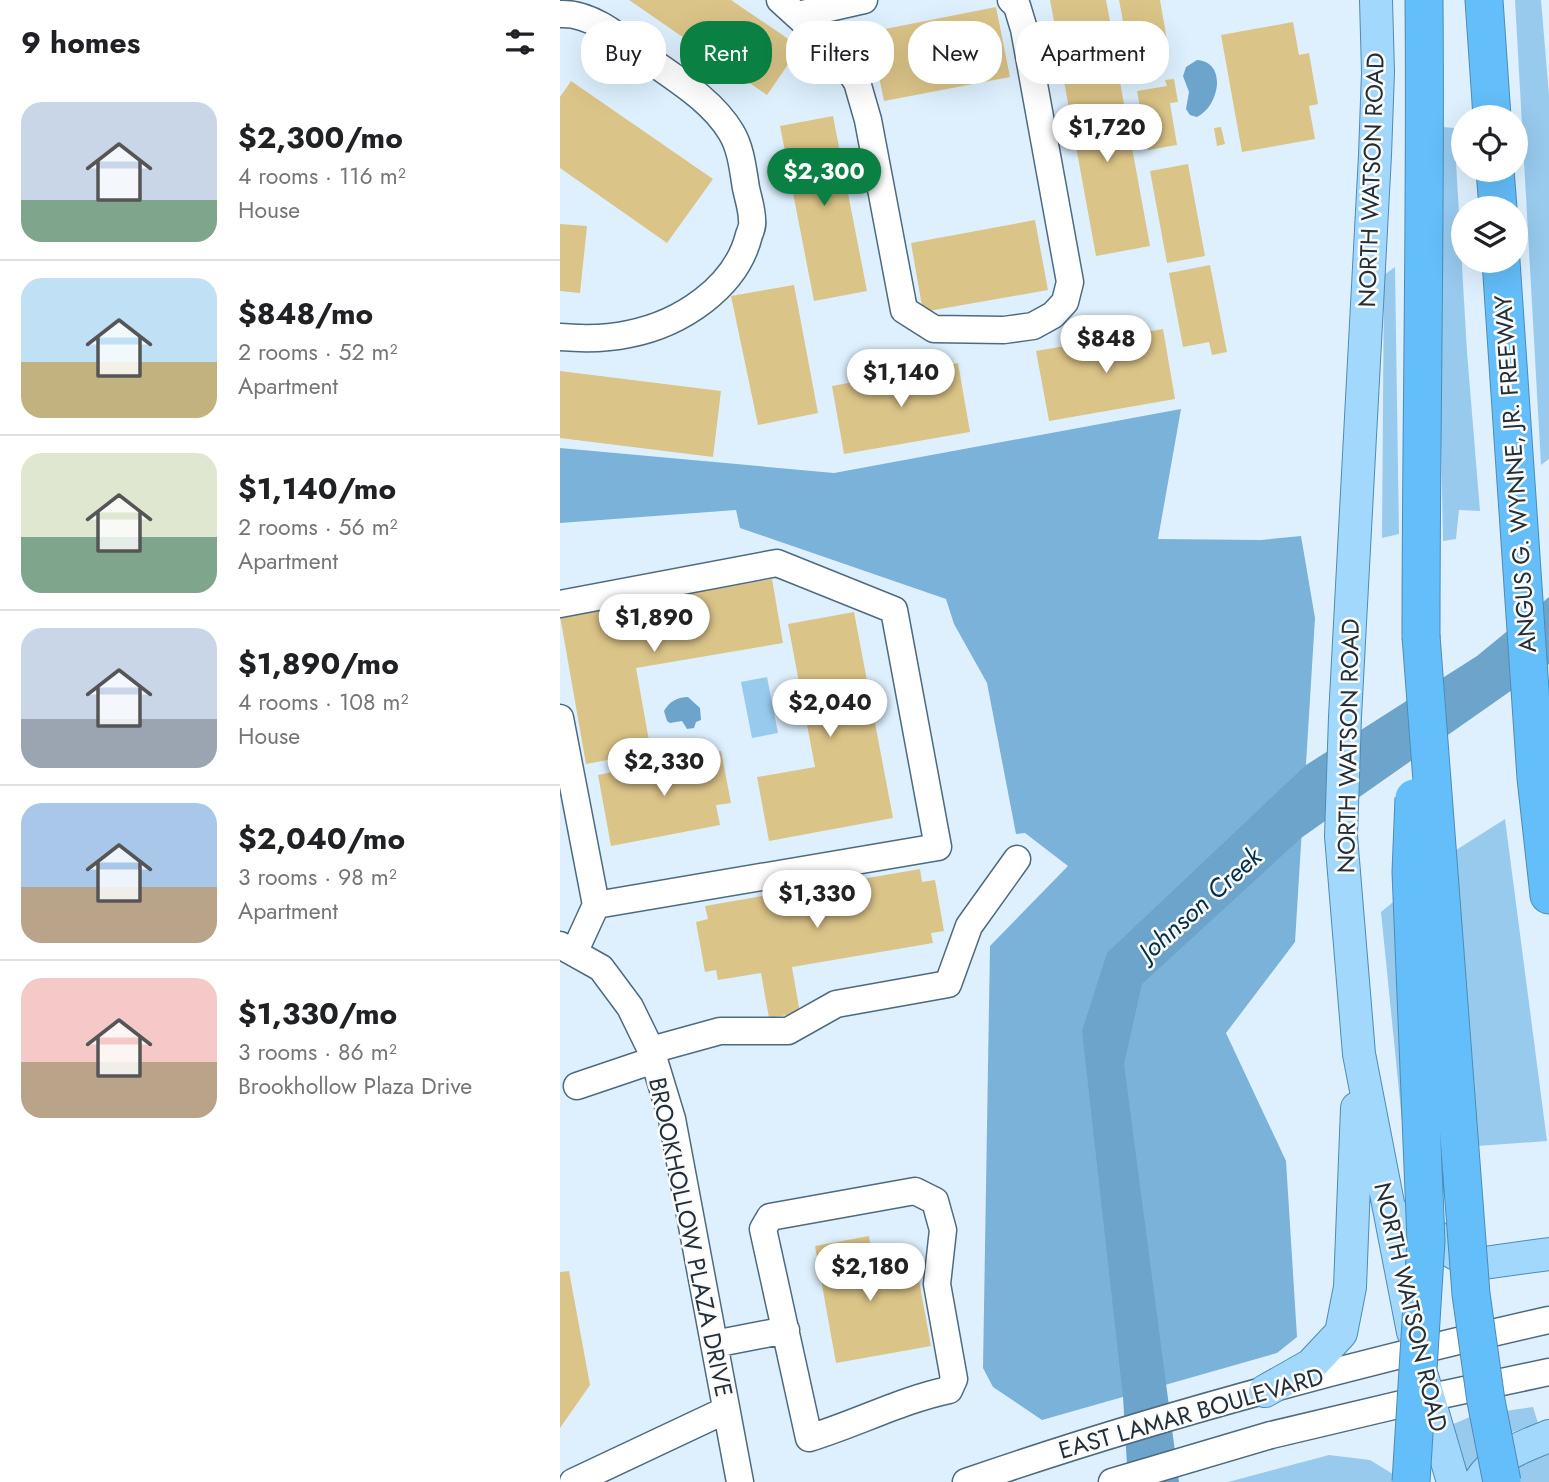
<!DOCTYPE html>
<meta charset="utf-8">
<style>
:root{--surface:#fff;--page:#f2f2f2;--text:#202124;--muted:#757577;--line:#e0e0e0;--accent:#0b8043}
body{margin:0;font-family:Jost,sans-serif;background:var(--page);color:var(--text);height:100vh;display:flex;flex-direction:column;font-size:26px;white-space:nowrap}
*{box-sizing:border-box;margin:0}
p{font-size:23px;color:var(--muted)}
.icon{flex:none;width:38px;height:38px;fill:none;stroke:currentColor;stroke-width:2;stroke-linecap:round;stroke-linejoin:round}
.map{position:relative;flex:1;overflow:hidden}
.sheet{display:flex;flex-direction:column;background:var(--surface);width:560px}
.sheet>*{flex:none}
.banner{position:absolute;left:21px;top:21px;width:665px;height:63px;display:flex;gap:14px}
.fabs{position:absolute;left:891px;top:105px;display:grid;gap:14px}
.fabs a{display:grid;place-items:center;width:77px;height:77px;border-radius:50%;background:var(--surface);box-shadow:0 7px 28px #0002;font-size:35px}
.price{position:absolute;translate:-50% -60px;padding:0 16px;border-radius:24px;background:#fff;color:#222;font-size:23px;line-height:46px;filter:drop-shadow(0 2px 4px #0008)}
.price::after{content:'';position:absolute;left:50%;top:42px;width:21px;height:16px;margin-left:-10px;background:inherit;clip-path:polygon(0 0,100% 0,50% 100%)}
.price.selected{background:var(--accent);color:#fff}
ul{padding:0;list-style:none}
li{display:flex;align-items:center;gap:21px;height:175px;padding:0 21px}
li+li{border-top:2px solid var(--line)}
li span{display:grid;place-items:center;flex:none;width:196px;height:140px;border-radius:21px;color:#555}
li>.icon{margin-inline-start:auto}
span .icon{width:84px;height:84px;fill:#fffc;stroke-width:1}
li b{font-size:30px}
h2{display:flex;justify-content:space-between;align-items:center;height:84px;padding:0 21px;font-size:30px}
.chip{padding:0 24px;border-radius:28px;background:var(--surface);box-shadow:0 7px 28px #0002;font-size:24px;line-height:63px}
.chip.selected{background:var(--accent);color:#fff}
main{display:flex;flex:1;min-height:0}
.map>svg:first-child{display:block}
.green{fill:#98caee}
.forest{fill:#7ab2da}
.water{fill:#6da4cb}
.building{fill:#dbc488}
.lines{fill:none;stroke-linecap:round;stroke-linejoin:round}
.minor-casing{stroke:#4e6a7e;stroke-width:29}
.major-casing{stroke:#4d8cb6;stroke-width:34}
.highway-casing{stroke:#4d8cb6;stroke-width:39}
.minor{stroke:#fff;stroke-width:26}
.major{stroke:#a1d8fc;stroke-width:32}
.highway{stroke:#63befa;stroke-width:37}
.highway-bridge-casing{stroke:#4d8cb6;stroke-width:39;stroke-linecap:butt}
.highway-bridge{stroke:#63befa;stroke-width:37}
.labels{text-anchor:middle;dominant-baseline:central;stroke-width:5;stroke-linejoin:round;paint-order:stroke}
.street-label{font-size:24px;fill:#232f38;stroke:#fbfbfb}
.water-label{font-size:26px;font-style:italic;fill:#002f4a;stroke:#fbfbfb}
</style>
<main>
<section class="sheet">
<h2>9 homes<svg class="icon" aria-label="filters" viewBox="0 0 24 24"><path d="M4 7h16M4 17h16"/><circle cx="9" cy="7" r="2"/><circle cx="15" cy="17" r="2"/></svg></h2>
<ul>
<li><span style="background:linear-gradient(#c9d6e8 70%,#7fa58c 0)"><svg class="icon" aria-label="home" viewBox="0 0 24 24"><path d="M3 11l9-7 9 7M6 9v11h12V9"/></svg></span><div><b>$2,300/mo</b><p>4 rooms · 116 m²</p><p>House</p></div></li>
<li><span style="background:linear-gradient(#bfe0f5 60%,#c2b280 0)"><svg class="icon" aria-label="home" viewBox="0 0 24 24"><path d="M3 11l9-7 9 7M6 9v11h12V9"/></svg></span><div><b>$848/mo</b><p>2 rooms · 52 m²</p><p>Apartment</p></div></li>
<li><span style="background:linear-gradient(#dfe7d0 60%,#7fa58c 0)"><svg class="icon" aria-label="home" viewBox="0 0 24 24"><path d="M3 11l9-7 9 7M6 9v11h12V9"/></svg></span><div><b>$1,140/mo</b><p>2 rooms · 56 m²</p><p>Apartment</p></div></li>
<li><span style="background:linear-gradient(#c9d6e8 65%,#9aa5b1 0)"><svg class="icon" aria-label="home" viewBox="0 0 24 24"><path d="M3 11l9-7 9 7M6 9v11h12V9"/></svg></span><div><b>$1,890/mo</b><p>4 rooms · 108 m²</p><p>House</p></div></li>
<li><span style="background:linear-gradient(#a9c7e8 60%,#b9a48a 0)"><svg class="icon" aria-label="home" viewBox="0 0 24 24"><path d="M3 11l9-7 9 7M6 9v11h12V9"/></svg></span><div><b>$2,040/mo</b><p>3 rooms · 98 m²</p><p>Apartment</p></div></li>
<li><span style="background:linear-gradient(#f6c9c9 60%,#b9a48a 0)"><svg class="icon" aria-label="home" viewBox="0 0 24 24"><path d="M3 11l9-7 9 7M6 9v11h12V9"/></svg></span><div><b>$1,330/mo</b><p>3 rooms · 86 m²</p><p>Brookhollow Plaza Drive</p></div></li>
</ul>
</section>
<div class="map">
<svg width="989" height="1482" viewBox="0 0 989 1482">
<rect width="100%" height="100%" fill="#def0fe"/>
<path class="green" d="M955,0h26l8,95v364l-8,6z
M882,127l12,1 13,224 13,159 -21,-1 -3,29 -13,2 -3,-166z
M835,267l4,267 -17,4 2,-263z
M207,677l11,56 -26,5 -11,-56z
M945,819l42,322 -70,5 -24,-294z
M844,893l7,268 -8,-30 -22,-219z
M973,1407l5,16 -31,11 -43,45 -15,-53 23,-10z
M989,1447v35h-31l-4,-19z
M769,1455l41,5 26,16 -1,6h-167z"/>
<path class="forest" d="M621,409l-23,130 103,1 40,-4 14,82 -20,324 -69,91 60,128 11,176 -20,16 -235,67 -49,-33 -10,-19 7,-422 78,-80 -43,-33 -9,1 -29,-151 -33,-59 -8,-25 -206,-71 -4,-18 -176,13v-75l274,25z"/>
<path class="water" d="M637,60c31,2 22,47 0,57l-7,-2 -4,-6 3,-17 -6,-16 3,-9z
M989,597v67l-248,174 -159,146 -18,80 55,418h-51l-5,-85 -41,-366 25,-78 199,-188 171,-109z
M128,697l12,11 1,12 -5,2 -2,6 -7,1 -5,-8 -12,2 -3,-2 -3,-10c5,-9 13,-14 24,-14z"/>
<path class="building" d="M69,0h102l69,47 -33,48z
M490,0h56l9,48 -54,10z
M559,0h41l7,40 -39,8z
M436,7l14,70 -126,24 -14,-69z
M733,22l6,33 10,-2 9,51 -9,2 6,33 -73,13 -21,-117z
M558,71l32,175 -54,10 -32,-175z
M614,79l4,23 -8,1 7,42 -29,5 -11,-59 30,-5 -2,-6z
M11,81l142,98 -46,64 -107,-75v-71z
M273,116l34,175 -53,10 -34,-175z
M661,127l4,17 -8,2 -3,-18z
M628,164l17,92 -38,7 -17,-92z
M475,220l13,70 -125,22 -12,-69z
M0,224l27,2 -7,67 -20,-2z
M650,265l17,87 -15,3 -3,-13 -26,5 -14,-74z
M234,285l24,128 -60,12 -27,-129z
M603,329l12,70 -126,22 -13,-70z
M398,363l12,69 -126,22 -12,-68z
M0,371l161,20 -8,66 -153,-19z
M212,579l11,64 -147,25 15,84 -65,12 -26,-148z
M294,612l39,206 -124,23 -12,-64 58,-10 -27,-143z
M161,751l10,52 -15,2 4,20 -109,21 -13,-71z
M360,869l2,13 13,-2 9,51 -13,2 2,10 -141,24 8,46 -31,5 -8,-45 -43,7 -2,-10 -11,2 -9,-50 12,-3 -3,-13z
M309,1236l6,35 41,-7 15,82 -95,17 -21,-117z
M9,1271l21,114 -30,43v-156z"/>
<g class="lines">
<g class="minor-casing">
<path id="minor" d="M220,0l56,51 21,31 11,38 36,190 30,19 70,1 29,-4 20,-11 12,-13 5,-20 -46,-253 -7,-23 -6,-6
M0,14c31,-2 61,24 84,42 30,22 67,43 87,76 10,16 12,38 15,56 2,10 6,21 6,32 1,5 -1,10 -3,15 -13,53 -69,89 -120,99 -23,5 -46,5 -69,3
M238,15l66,-15
M0,604l217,-41 117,47 44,237 -342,58
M0,718l36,187 -22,48
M0,945l41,23 29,39 21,43 21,69 68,363
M91,1050l69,-19h68l48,-27 112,-20 21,-58 48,-67
M17,1086l77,-26
M355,1191l20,10 8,29 -6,54 17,95 -5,11c-48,10 -93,34 -140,48l-46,-209 7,-12z
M154,1344l72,-14
M13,1482l153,-72
M406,1482c191,-66 387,-118 583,-162
M552,1482l159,-47 156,-37 122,-26"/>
</g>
<g class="major-casing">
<path id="major" d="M816,0l2,72 -3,83 -30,562 -4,119 18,218 54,278
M852,1216l42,37 30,10 65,-9
M862,1376l31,106
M705,1391l46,-26 30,-32 9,-46 7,-179
M919,1482c17,-27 41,-34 70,-46"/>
</g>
<g class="highway-casing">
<path id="highway" d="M924,0l8,117
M935,170l3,38
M941,261l35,517 13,117
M861,636c0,-212 5,-424 3,-636"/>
</g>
<use href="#minor" class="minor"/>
<use href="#major" class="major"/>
<use href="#highway" class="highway"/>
<g class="highway-bridge-casing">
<path id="highway-bridge" d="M861,636l50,658 15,107 16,81
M851,1482l15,-241 -15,-369 3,-74"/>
</g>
<use href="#highway-bridge" class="highway-bridge"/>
</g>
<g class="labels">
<g class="street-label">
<text transform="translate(811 180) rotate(-88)">NORTH WATSON ROAD</text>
<text transform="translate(955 474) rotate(-94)">ANGUS G. WYNNE, JR. FREEWAY</text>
<text transform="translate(788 746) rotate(-89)">NORTH WATSON ROAD</text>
<text transform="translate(131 1237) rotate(78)">BROOKHOLLOW PLAZA DRIVE</text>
<text transform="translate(851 1307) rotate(77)">NORTH WATSON ROAD</text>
<text transform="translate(631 1413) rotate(-16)">EAST LAMAR BOULEVARD</text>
</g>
<g class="water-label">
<text transform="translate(640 904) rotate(-42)">Johnson Creek</text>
</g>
</g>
</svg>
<div class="fabs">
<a><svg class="icon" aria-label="locate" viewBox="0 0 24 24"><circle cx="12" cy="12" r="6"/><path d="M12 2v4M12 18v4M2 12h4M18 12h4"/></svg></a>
<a><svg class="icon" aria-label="layers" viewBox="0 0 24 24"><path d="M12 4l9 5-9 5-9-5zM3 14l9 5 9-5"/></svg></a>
</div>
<b class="price" style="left:547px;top:164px">$1,720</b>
<b class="price selected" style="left:264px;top:208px">$2,300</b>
<b class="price" style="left:546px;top:375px">$848</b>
<b class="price" style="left:341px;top:409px">$1,140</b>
<b class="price" style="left:94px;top:654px">$1,890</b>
<b class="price" style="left:270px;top:739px">$2,040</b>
<b class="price" style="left:104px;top:798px">$2,330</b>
<b class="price" style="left:257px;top:930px">$1,330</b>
<b class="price" style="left:310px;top:1303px">$2,180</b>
<div class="banner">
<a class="chip">Buy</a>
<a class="chip selected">Rent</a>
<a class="chip">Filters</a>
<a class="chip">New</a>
<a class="chip">Apartment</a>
</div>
</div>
</main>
